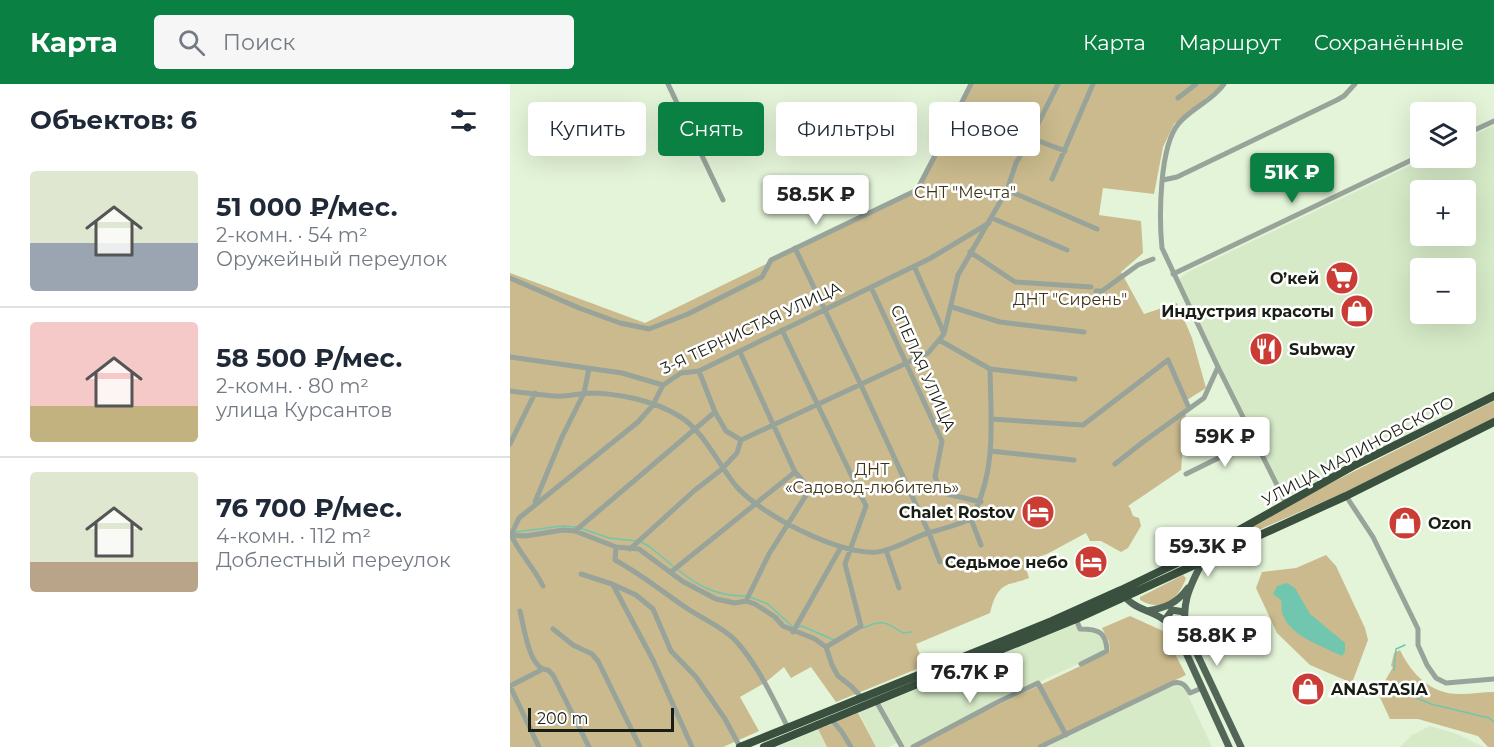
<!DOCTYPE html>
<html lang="ru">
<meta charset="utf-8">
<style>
:root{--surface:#fff;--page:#f6f6f7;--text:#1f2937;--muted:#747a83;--line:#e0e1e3;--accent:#0b8043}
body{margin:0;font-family:Montserrat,sans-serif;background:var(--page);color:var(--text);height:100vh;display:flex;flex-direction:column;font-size:22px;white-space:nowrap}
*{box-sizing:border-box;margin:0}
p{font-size:20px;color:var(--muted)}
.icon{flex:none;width:33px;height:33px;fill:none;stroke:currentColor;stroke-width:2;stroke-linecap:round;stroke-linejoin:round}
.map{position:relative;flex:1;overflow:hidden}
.sheet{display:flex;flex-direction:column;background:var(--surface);width:510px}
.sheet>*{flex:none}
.top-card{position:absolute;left:18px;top:18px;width:570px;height:54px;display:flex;gap:12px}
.fabs{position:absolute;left:900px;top:18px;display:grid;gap:12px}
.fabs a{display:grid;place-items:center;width:66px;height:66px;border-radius:6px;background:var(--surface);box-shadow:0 6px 24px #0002;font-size:30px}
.scale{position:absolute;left:18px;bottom:15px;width:146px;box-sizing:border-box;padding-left:6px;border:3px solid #191e14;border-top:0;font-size:16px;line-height:21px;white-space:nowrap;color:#191e14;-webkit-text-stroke:4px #fff;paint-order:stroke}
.price{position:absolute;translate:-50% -51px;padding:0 14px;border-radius:6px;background:#fff;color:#222;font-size:20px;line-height:39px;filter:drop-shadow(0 2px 3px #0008)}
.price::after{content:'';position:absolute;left:50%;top:36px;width:18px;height:14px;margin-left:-9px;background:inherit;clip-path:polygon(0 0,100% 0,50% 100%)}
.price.on{background:var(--accent);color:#fff}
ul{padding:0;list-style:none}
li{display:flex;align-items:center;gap:18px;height:150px;padding:0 30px}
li+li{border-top:2px solid var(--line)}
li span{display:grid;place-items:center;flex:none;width:168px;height:120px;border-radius:6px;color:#555}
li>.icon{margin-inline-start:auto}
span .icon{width:72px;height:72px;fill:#fffc;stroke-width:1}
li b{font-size:26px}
h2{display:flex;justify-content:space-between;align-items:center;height:72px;padding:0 30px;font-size:26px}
.chip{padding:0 21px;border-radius:6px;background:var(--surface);box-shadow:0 6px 24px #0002;font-size:21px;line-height:54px}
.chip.on{background:var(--accent);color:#fff}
header{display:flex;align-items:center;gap:36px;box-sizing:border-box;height:84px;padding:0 30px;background:var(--accent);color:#fff}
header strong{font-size:28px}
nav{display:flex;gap:33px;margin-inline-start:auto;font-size:21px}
.search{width:420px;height:54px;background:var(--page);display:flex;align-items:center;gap:15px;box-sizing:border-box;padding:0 21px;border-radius:6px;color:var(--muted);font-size:22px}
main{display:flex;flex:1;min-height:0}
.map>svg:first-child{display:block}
.built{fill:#d6eac7;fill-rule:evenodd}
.green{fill:#caba8d}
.water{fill:#70c6ae}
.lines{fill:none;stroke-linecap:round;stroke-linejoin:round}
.stream{stroke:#70c6ae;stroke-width:1.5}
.minor{stroke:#98a39a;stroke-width:5}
.major{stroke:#516657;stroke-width:7}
.highway{stroke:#39503f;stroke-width:8}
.labels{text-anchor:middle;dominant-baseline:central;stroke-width:5;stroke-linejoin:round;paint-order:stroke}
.park-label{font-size:16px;fill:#3e3415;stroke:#fff}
.poi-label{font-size:16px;font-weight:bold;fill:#191e14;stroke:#fff;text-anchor:end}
.street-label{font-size:16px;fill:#191e14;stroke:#fff}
</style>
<header>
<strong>Карта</strong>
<div class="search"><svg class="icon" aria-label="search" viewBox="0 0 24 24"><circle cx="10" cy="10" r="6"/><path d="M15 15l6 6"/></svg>Поиск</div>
<nav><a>Карта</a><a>Маршрут</a><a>Сохранённые</a></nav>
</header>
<main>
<section class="sheet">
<h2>Объектов: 6<svg class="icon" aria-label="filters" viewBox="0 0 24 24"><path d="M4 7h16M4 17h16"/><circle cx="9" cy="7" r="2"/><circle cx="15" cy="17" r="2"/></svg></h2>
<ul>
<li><span style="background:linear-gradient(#dfe7d0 60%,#9aa5b1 0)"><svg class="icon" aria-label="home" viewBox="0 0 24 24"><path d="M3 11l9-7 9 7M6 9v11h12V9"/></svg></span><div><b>51 000 ₽/мес.</b><p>2-комн. · 54 m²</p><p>Оружейный переулок</p></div></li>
<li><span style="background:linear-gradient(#f6c9c9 70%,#c2b280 0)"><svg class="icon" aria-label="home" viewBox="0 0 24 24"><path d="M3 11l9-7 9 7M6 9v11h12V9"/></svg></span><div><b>58 500 ₽/мес.</b><p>2-комн. · 80 m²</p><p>улица Курсантов</p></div></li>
<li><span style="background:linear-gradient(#dfe7d0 75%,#b9a48a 0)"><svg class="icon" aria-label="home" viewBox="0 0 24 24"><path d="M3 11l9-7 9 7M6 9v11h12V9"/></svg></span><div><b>76 700 ₽/мес.</b><p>4-комн. · 112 m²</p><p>Доблестный переулок</p></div></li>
</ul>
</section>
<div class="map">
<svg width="984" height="663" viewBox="0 0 984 663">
<rect width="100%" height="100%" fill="#e4f4d8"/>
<path class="built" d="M984,41v268l-211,106 -104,-212v-8l9,-7 238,-114h40v-19zM910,106h46v46h-46zM910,184h46v46h-46z
M570,538l5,9h9l8,6 4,14 -110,51 -86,45h-5l-4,-6 -12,6h-13l-17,-34z
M666,600l9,5 27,58h-165z
M920,642l27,8 27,13h-84l12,-12z
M308,645l9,18h-51l20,-8z"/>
<path class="green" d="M461,0h252l-49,40 -11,23 -9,47 -51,-6 -4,27 42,6 2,32 -22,19 23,42 33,-11 15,35 14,50 -19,12 -6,70 -53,36 2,2 3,8 6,2 2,8 -13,22 -7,4 -20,-11h-11l-4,-8 -39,21 -23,8 5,16c-7,3 -13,4 -20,6 -12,4 -16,17 -19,29l-74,31 8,22 -88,36 -25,-35 -20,11 -7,-11 -18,15 -26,15 19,34 -36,16h-213v-474l135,50 275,-134z
M984,317v17l-144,72 -126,55 -1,-2 90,-51z
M816,471l10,11 29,62 3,12 -16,43 -42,-18 -33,-32 -21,-45 6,-16 34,-4z
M673,491l3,3c-8,22 -24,35 -46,22v-3z
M620,532l33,15 23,44 -148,72h-121l60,-32 133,-63 -1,-10 -7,-14z
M890,566c12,25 32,45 61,44 11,0 22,-2 33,-2v55h-6l-10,-11 -60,-17h-28l-12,-26 15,-26 -2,-1 3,-13z
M348,629l18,34h-24l-17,-25z
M322,640l9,9 9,14h-23l-9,-18z"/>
<path class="water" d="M777,499l8,5 15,26 35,29v9l-3,4c-19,-10 -51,-19 -59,-41 -2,-5 -1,-9 -2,-15l-8,-6 4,-8z"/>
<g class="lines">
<path class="stream" d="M70,444l29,10 28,3
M5,448l47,-6 14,1
M131,458l9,5 23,19
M167,485c22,18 40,27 69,27
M240,513l18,7 24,22
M287,543l5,-1 32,14
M353,544c20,-9 23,-6 40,5l9,-1
M884,586l2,-21 9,-4
M885,597l22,17 14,6 58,14 5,4"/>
<path class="minor" d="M158,0l55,116
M714,0c-11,16 -32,24 -45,39 -20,23 -20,95 -17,125l56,119 68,136
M668,14l18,-14
M956,50l28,-13
M521,54l34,13
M542,95l41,-95
M653,96l14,-3 160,-77 7,-4 11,-12
M497,106l90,39
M482,134l75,32
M285,164l66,137 68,148 11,29
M460,168l45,30 76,5
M404,182l30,67
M663,190l247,-118
M0,194l69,30 41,15 29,6 39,-15 74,-37 9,-17 146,-70 23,-44 16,-14 2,-22 13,-26
M361,203l71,154 -7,36 5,10 7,7 34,8
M586,207h6l36,-26 15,-6
M442,223l48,15 84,10
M272,246l84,176 -21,58 16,62 -35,21
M429,256l51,29c1,52 7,103 -19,150l10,26
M230,268l55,120 15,17 -41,65 -23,47
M0,273l112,16 41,12 18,-12 18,-2 232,-113 58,-35
M480,285l85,10
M189,287l16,41 11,19 15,9
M0,307c15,2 30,4 45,5 11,1 21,-2 32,-3 30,0 66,7 92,23 25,15 39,48 57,70 25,29 103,69 141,66 18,-2 34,-14 51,-19 15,-4 29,-8 43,-14
M481,335l92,6 85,-65 21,48
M231,356l187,-87 16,-19 14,-59 49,-85 9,-27 15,-25 27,-54
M0,360l25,-51
M481,367l83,9
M605,380l28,-22 61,-44 14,-31
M676,390l69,-34
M836,412l27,41 45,92v16l9,20 9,13 10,5 48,-4
M25,418l27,-65 22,-44 5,-25
M65,447l140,-119
M0,451l16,1 37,-6 12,1 41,16 23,2 43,32 34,18 19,4 11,-2 9,3 20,13 8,9 32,13 11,8 6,18 6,11 13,10 11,12
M106,463l-1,13c26,14 49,33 73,49 15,10 34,18 47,31 23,25 38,58 53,88
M120,465l65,-59 27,-21 15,-16 4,-13
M376,466l13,38
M161,488l124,-100
M71,490l31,10 24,11 17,14 18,42 25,26 29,42 15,28
M103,501l40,75 39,87
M33,502c-9,-18 -23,-32 -32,-51l8,-17 119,-96 15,-17 10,-20
M10,527c4,16 9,59 28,59l5,5 36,72
M566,535l4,10c19,0 26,3 27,22l-26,13
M43,545l20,16 19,9 6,7 42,86
M283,548l48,-85
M0,602l29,61
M0,602l31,-16
M366,617l26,46
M321,635l11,13 9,15
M403,663l83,-44 42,-20 28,52
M530,663l133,-64c10,-2 13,3 17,10l12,-5"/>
<path class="major" d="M694,475c-14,26 -26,49 -15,78l52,110
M612,508c8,16 28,18 41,27 6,3 10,8 14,14l52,114
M637,527c19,-3 30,-8 41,-23
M655,536l7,-10 12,2"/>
<path class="highway" d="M230,663l312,-126 69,-31 79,-38 153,-86 141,-70
M254,663l312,-128 270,-123 148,-74"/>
</g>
<defs>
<g id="supermarket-disc" transform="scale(1.725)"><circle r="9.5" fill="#ca3c34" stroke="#fff"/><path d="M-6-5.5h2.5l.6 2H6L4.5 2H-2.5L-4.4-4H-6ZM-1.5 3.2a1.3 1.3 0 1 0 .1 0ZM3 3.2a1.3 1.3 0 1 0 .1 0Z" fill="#fff"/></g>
<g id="shop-disc" transform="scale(1.725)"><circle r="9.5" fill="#ca3c34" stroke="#fff"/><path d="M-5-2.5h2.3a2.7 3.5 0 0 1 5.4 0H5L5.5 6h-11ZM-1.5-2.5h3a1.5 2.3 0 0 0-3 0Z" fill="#fff"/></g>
<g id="restaurant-disc" transform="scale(1.725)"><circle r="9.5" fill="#ca3c34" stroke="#fff"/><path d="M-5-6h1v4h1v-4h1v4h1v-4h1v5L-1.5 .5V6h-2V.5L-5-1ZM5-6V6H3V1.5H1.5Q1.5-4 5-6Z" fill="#fff"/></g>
<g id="hotel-disc" transform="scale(1.725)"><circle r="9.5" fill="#ca3c34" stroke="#fff"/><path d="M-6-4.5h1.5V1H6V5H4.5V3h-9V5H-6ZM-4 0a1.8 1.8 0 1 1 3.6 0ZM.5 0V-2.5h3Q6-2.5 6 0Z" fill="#fff"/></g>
</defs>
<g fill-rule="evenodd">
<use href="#supermarket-disc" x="832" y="194"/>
<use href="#shop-disc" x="847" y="227"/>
<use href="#restaurant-disc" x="756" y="265"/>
<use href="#hotel-disc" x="528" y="428"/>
<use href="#shop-disc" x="895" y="439"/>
<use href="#hotel-disc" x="581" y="478"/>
<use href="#shop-disc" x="798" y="605"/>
</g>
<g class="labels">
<g class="park-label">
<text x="455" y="108">СНТ "Мечта"</text>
<text x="560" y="215">ДНТ "Сирень"</text>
<text x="362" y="385">ДНТ<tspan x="362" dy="18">«Садовод-любитель»</tspan></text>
</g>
<g class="poi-label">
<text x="809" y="194">О’кей</text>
<text x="824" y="227">Индустрия красоты</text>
<text x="779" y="265" text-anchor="start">Subway</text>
<text x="505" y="428">Chalet Rostov</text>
<text x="918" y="439" text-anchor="start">Ozon</text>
<text x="558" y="478">Седьмое небо</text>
<text x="821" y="605" text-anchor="start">ANASTASIA</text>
</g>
<g class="street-label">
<text transform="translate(241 244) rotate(-25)">3-Я ТЕРНИСТАЯ УЛИЦА</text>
<text transform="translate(413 284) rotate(66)">СПЕЛАЯ УЛИЦА</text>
<text transform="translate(848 367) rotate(-28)">УЛИЦА МАЛИНОВСКОГО</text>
</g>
</g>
</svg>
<div class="fabs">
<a><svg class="icon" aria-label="layers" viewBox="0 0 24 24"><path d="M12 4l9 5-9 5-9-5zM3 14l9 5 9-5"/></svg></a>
<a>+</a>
<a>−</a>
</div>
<div class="scale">200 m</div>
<b class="price on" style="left:782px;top:120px">51K ₽</b>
<b class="price" style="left:306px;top:142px">58.5K ₽</b>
<b class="price" style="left:715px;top:384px">59K ₽</b>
<b class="price" style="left:698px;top:494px">59.3K ₽</b>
<b class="price" style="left:707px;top:583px">58.8K ₽</b>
<b class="price" style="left:460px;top:620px">76.7K ₽</b>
<div class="top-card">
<a class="chip">Купить</a>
<a class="chip on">Снять</a>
<a class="chip">Фильтры</a>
<a class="chip">Новое</a>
</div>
</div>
</main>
